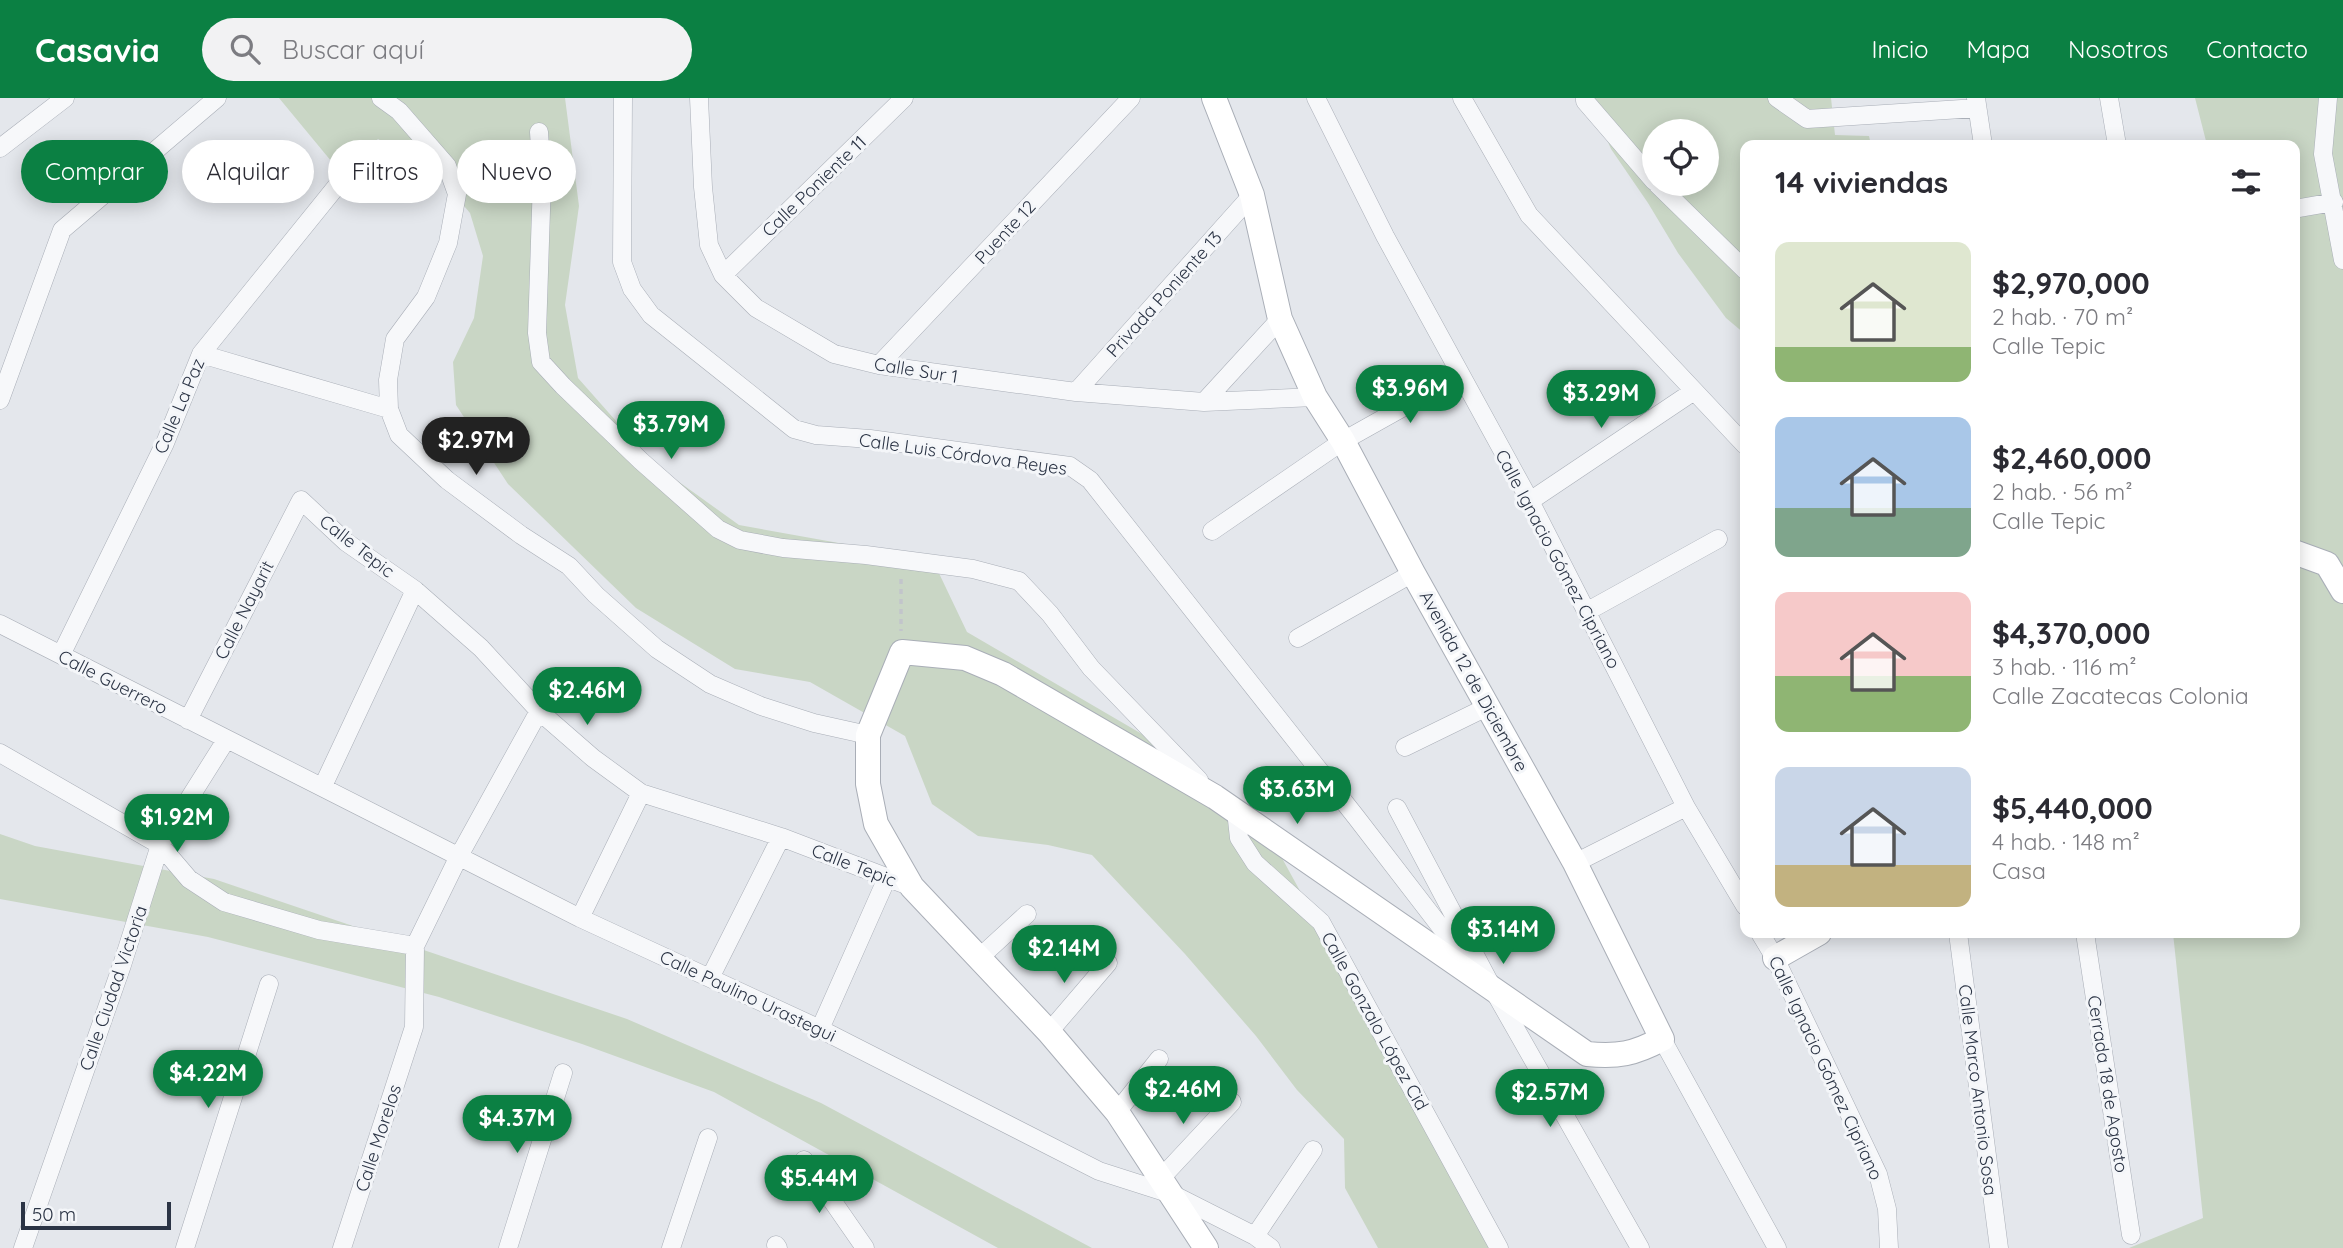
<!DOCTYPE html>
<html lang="es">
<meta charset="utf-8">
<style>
:root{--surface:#fff;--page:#f2f2f3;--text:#2b2b33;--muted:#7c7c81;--accent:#0b8043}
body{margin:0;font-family:Quicksand,sans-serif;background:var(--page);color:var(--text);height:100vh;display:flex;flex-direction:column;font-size:26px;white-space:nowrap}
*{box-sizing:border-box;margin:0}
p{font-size:23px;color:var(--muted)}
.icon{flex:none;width:38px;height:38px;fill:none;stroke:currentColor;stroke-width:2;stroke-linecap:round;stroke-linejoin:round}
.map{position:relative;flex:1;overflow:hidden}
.sheet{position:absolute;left:1740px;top:42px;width:560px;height:798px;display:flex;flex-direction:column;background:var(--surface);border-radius:14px;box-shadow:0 4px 18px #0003}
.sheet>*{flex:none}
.top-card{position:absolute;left:21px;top:42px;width:665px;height:63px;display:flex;gap:14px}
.buttons{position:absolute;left:1642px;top:21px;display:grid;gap:14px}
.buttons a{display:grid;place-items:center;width:77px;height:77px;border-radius:50%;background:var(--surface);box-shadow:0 4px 18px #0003;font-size:35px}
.scale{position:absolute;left:21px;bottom:18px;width:150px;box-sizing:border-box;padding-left:7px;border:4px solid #2b3445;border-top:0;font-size:19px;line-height:24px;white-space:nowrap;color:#2b3445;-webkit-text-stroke:5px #f4f6f9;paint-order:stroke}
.price{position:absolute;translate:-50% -60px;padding:0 16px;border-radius:24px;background:var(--accent);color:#fff;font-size:23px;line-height:46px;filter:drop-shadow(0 2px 4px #0008)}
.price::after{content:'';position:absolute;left:50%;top:42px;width:21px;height:16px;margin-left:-10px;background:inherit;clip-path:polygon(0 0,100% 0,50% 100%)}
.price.selected{background:#222;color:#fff}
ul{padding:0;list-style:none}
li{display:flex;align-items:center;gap:21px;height:175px;padding:0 35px}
li span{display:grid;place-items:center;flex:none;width:196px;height:140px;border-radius:14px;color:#555}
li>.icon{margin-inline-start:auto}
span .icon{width:84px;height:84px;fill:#fffc;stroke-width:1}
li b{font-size:30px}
h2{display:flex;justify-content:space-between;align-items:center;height:84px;padding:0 35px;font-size:30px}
.tag{padding:0 24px;border-radius:32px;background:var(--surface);box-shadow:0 4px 18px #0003;font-size:24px;line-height:63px}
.tag.selected{background:var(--accent);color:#fff}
header{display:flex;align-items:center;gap:42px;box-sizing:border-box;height:98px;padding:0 35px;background:var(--accent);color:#fff}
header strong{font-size:33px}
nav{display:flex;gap:38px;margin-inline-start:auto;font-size:24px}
.search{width:490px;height:63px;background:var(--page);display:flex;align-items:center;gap:18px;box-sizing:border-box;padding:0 24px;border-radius:38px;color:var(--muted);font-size:26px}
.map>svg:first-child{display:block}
.green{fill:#c9d6c5;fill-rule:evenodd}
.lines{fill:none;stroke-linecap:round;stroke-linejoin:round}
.street-casing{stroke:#a9aeb7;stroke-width:19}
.secondary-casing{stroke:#a9aeb7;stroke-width:26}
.path{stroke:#c2c5cb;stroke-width:3.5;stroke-dasharray:5 5;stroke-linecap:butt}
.street{stroke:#f7f8fa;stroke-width:18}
.secondary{stroke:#fff;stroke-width:24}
.labels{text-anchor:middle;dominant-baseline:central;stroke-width:6;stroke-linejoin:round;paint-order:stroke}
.street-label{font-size:18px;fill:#2b3445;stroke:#f4f6f9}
</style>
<header>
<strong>Casavia</strong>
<div class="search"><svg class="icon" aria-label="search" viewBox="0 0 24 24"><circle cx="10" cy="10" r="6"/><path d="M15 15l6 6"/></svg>Buscar aquí</div>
<nav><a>Inicio</a><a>Mapa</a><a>Nosotros</a><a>Contacto</a></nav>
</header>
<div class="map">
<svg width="2343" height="1150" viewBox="0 0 2343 1150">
<rect width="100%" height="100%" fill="#e4e7ec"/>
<path class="green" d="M279,0h286l14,108 -14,99 13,73 76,86 85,61 150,27 47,15 31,65 228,133 82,84 219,399h-118l-33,-60 -1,-49 -47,-49 -41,-54 -71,-82 -93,-99 -44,-10 -70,-9 -46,-32 -27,-68 -95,-54 -75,-13 -99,-61 -128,-124 -52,-79 -3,-43 21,-44 9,-62 -13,-43 -34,-40 -58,-34 -37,34z
M1589,0h242l4,37 34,1 2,9h-126v189l-19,-16 -48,-65 -30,-50 -37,-54zM1654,33h52v53h-52z
M2195,0h148v1150h-214l74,-30 -30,-285h121v-788h-87z
M0,736l35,12 179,33 413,140 194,84 271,145h-94l-284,-156 -132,-48 -143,-47 -231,-60 -208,-38z"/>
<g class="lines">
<g class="street-casing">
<path id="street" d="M381,0l18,13 48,55 10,28 -9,49 -22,54 -31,42 -7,41 1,29 10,26 48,45 74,55 48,31 27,29 61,54 53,35 51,22 53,17 54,12
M623,0l-1,164 10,27 19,26 143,114 22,6 54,4 200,27 20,14 266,337 87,113 21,35
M699,0l4,89 6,58 14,30 33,33 78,46 45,11 197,27 128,10 111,-5
M1316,0l69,138 145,265 156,306 59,99
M1462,0l67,117 216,230
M1585,0v3l69,80
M1777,0l30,21 170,-11
M1976,0l7,47
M2109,0l8,47
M2328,0l-5,56 20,106
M539,34l3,48 -5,153 4,29 22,24 78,75 77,68 22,11 43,8 83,7 107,14 46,12 31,33 41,54 108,112
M0,50l65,-50
M1657,86l88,86
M2294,111l40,-7
M723,177l181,-177
M201,256l188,55
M879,267l252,-267
M1076,294l176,-197
M0,302l62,-170 155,-132
M1204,304l76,-83
M1530,403l164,-110
M1212,433l131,-90 116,-65
M1586,514l132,-73
M0,526l580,294 240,111 279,142 75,24 81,41 16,12
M1298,540l115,-65
M61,557l104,-212 36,-89 164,-203
M188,622l113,-220 45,42 69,48 66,58 58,63 54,47 48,35 140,44 131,50
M1405,649l84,-41
M0,655l160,92 29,34 35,23 95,28 96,16
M323,688l92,-196
M1397,710l97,183 146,257
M1236,713l3,27 16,25 66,59 178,326
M1575,765l111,-56
M580,820l61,-125
M1760,835l15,25 103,216 9,35 2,39
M1958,835l41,315
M2085,835l46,302
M979,860l48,-44
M710,880l71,-141
M820,931l67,-151
M1049,934l59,-69
M1662,941l115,209
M1117,1014l42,-53
M804,1062l61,88
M1162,1079l70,-75
M1255,1138l58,-86
M776,1147l2,3
M23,1150l99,-283 38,-120 66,-105
M185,1150l84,-264
M342,1150l72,-221 1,-81 44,-90 80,-145
M508,1150l55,-175
M671,1150l37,-110"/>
</g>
<g class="secondary-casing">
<path id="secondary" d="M2294,454l33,12 16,27
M1775,860l44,-25
M1206,1150l-89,-136 -68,-80 -137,-145 -36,-63 -8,-40v-49l34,-83 63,6 38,16 212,123 372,257c31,3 47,0 75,-15l-87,-176 -162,-290 -70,-132 -28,-44 -35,-78 -28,-124 -38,-97"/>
</g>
<path class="path" d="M901,481v52"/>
<use href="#street" class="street"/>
<use href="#secondary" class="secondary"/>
</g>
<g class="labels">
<g class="street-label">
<text transform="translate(814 88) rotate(-44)">Calle Poniente 11</text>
<text transform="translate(1005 134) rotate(-47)">Puente 12</text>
<text transform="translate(1164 196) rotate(-48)">Privada Poniente 13</text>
<text transform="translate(916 272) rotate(9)">Calle Sur 1</text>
<text transform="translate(179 308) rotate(-67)">Calle La Paz</text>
<text transform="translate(963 356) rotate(8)">Calle Luis Córdova Reyes</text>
<text transform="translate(357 448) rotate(38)">Calle Tepic</text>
<text transform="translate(1558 461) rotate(62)">Calle Ignacio Gómez Cipriano</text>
<text transform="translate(244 512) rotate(-63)">Calle Nayarit</text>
<text transform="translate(1474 583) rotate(61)">Avenida 12 de Diciembre</text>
<text transform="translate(113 584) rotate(27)">Calle Guerrero</text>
<text transform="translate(854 767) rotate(21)">Calle Tepic</text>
<text transform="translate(113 890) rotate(-71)">Calle Ciudad Victoria</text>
<text transform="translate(748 898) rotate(25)">Calle Paulino Urastegui</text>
<text transform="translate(1375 923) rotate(61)">Calle Gonzalo López Cid</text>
<text transform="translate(1826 970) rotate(65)">Calle Ignacio Gómez Cipriano</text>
<text transform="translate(2108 986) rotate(81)">Cerrada 18 de Agosto</text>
<text transform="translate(1978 992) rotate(83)">Calle Marco Antonio Sosa</text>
<text transform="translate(378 1040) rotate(-72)">Calle Morelos</text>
</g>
</g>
</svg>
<div class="buttons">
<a><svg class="icon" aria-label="locate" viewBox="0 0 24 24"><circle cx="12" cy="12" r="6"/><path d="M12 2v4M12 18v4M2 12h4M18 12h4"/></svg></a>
</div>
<div class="scale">50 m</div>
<b class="price" style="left:1410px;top:327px">$3.96M</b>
<b class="price" style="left:1601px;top:332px">$3.29M</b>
<b class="price" style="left:671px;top:363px">$3.79M</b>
<b class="price selected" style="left:476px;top:379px">$2.97M</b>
<b class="price" style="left:587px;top:629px">$2.46M</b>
<b class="price" style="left:1297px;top:728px">$3.63M</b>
<b class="price" style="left:177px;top:756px">$1.92M</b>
<b class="price" style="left:1503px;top:868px">$3.14M</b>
<b class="price" style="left:1064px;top:887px">$2.14M</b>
<b class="price" style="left:208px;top:1012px">$4.22M</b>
<b class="price" style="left:1183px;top:1028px">$2.46M</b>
<b class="price" style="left:1550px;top:1031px">$2.57M</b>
<b class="price" style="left:517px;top:1057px">$4.37M</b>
<b class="price" style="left:819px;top:1117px">$5.44M</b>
<div class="top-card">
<a class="tag selected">Comprar</a>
<a class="tag">Alquilar</a>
<a class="tag">Filtros</a>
<a class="tag">Nuevo</a>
</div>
<section class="sheet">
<h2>14 viviendas<svg class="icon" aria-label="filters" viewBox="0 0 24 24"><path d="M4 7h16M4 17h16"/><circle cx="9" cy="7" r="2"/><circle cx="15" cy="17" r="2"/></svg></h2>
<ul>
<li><span style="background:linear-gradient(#dfe7d0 75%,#8fb573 0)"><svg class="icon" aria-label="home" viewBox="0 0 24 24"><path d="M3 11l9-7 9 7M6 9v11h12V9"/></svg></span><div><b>$2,970,000</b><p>2 hab. · 70 m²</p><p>Calle Tepic</p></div></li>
<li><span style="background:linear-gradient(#a9c7e8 65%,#7fa58c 0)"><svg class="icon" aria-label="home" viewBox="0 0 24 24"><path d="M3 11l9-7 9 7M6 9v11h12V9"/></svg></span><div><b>$2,460,000</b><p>2 hab. · 56 m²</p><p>Calle Tepic</p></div></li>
<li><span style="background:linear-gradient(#f6c9c9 60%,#8fb573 0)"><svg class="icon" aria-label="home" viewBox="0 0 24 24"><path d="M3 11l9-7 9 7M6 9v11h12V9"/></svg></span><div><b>$4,370,000</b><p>3 hab. · 116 m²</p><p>Calle Zacatecas Colonia</p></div></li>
<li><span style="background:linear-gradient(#c9d6e8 70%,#c2b280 0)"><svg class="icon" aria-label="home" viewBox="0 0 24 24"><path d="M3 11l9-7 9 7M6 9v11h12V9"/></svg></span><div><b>$5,440,000</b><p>4 hab. · 148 m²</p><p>Casa</p></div></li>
</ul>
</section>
</div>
